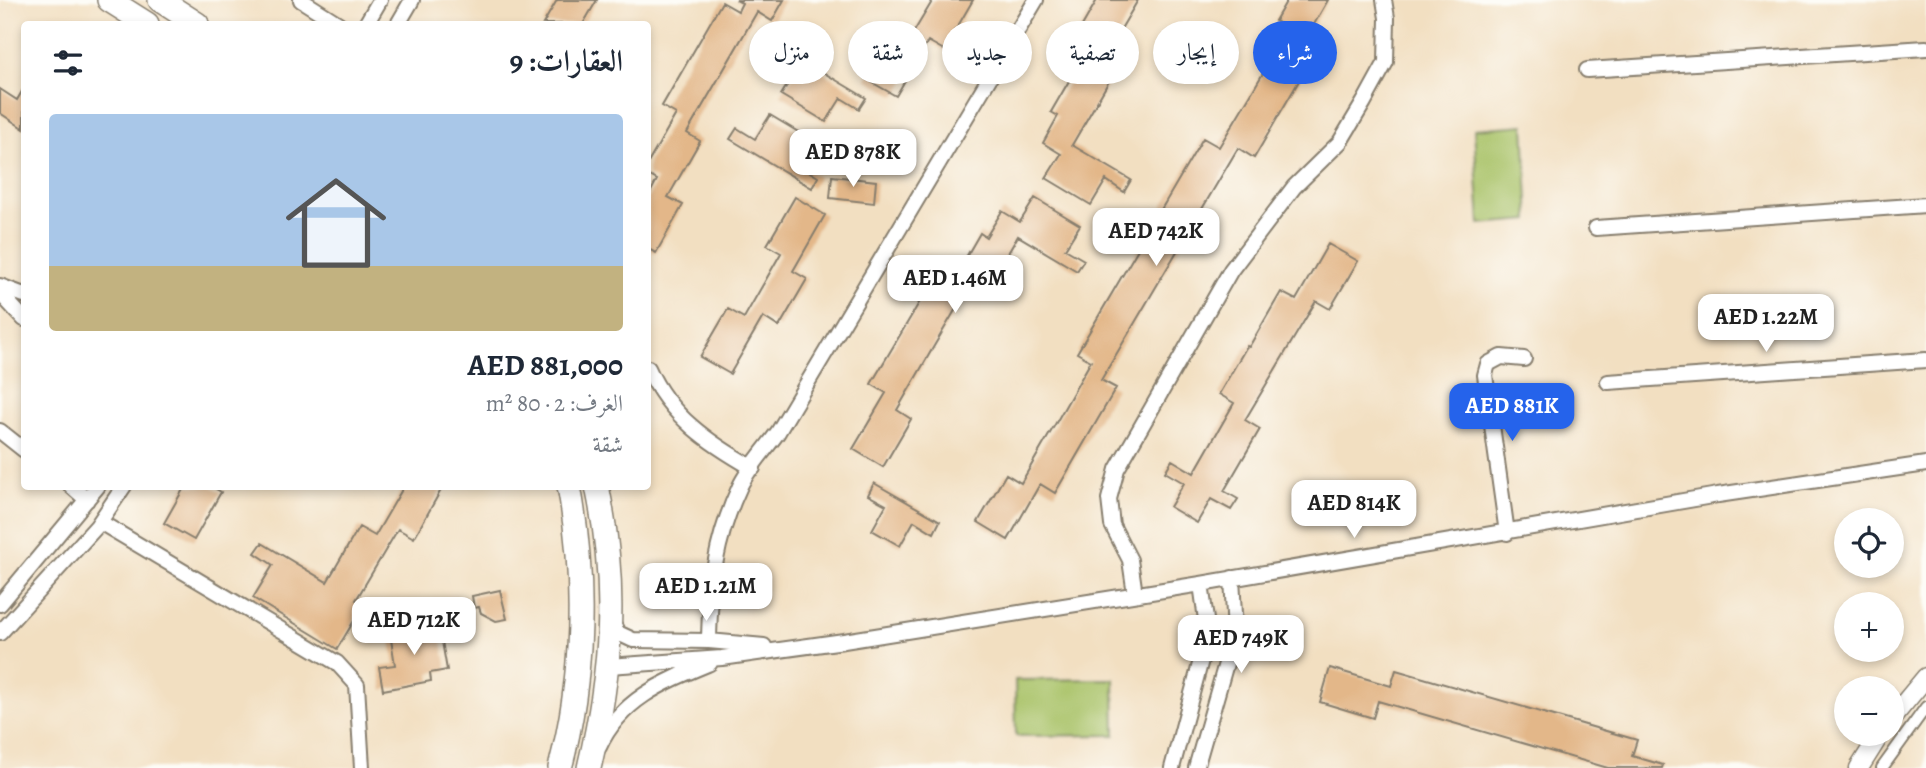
<!DOCTYPE html>
<html lang="ar">
<meta charset="utf-8">
<style>
:root{--surface:#fff;--page:#f6f6f7;--text:#1f2937;--muted:#747a83;--line:#e0e1e3;--accent:#2563eb}
body{margin:0;font-family:Alegreya,Amiri,serif;background:var(--page);color:var(--text);direction:rtl;height:100vh;display:flex;flex-direction:column;font-size:26px;white-space:nowrap}
*{box-sizing:border-box;margin:0}
p{font-size:23px;color:var(--muted)}
.icon{flex:none;width:38px;height:38px;fill:none;stroke:currentColor;stroke-width:2;stroke-linecap:round;stroke-linejoin:round}
.map{position:relative;flex:1;overflow:hidden;direction:ltr}
.side{position:absolute;left:21px;top:21px;width:630px;height:469px;display:flex;flex-direction:column;background:var(--surface);border-radius:7px;box-shadow:0 4px 10px #0003;direction:rtl}
.side>*{flex:none}
.guide{position:absolute;left:672px;top:21px;width:665px;height:63px;direction:rtl;display:flex;gap:14px}
.buttons{position:absolute;left:1834px;top:508px;display:grid;gap:14px}
.buttons a{display:grid;place-items:center;width:70px;height:70px;border-radius:50%;background:var(--surface);box-shadow:0 4px 10px #0003;font-size:35px}
.price{position:absolute;translate:-50% -60px;padding:0 16px;border-radius:14px;background:#fff;color:#222;font-size:23px;line-height:46px;filter:drop-shadow(0 2px 4px #0008)}
.price::after{content:'';position:absolute;left:50%;top:42px;width:21px;height:16px;margin-left:-10px;background:inherit;clip-path:polygon(0 0,100% 0,50% 100%)}
.price.selected{background:var(--accent);color:#fff}
ul{padding:0;list-style:none}
li{display:grid;align-content:center;gap:14px;height:371px;padding:0 28px}
li+li{border-top:2px solid var(--line)}
li span{display:grid;place-items:center;height:217px;border-radius:7px;color:#555}
li>.icon{margin-inline-start:auto}
span .icon{width:126px;height:126px;fill:#fffc;stroke-width:1}
li b{font-size:30px}
h2{display:flex;justify-content:space-between;align-items:center;height:84px;padding:0 28px;font-size:30px}
.tag{padding:0 24px;border-radius:32px;background:var(--surface);box-shadow:0 4px 10px #0003;font-size:24px;line-height:63px}
.tag.selected{background:var(--accent);color:#fff}
.map>svg:first-child{display:block}
.green{fill:#a9c268;stroke:#626f42;stroke-width:2}
.building{fill:#e3b789}
.lines{fill:none;stroke-linecap:round;stroke-linejoin:round}
.pedestrian-casing{stroke:#877e6e;stroke-width:14}
.minor-casing{stroke:#877e6e;stroke-width:18}
.tertiary-casing{stroke:#877e6e;stroke-width:21}
.primary-casing{stroke:#877e6e;stroke-width:26}
.pedestrian{stroke:#fff;stroke-width:10}
.minor{stroke:#fff;stroke-width:14}
.tertiary{stroke:#fff;stroke-width:18}
.primary{stroke:#fff;stroke-width:23}
</style>
<div class="map">
<svg width="1926" height="768" viewBox="0 0 1926 768">
<rect width="100%" height="100%" fill="#fdfcf7"/>
<filter id="ink" filterUnits="userSpaceOnUse"><feTurbulence type="fractalNoise" baseFrequency=".0143" numOctaves="2"/><feDisplacementMap in="SourceGraphic" scale="14" xChannelSelector="R" yChannelSelector="G"/><feConvolveMatrix kernelMatrix="1 2 1 2 8 2 1 2 1" color-interpolation-filters="sRGB"/></filter>
<filter id="wash" filterUnits="userSpaceOnUse"><feTurbulence type="fractalNoise" baseFrequency=".00686" numOctaves="4" result="noise"/><feDisplacementMap in="SourceGraphic" scale="28" xChannelSelector="R" yChannelSelector="G"/><feGaussianBlur stdDeviation="1.57" result="paint"/><feColorMatrix in="noise" values="0 0 0 0 0 0 0 0 0 0 0 0 0 0 0 0 0 1.4 0 .05"/><feComposite in="paint" operator="in"/></filter>
<g filter="url(#wash)">
<rect width="100%" height="100%" fill="#f2dfc1"/>
<path class="green" d="M1524,125l5,95 -49,4 -6,-95z
M1114,679l1,56 -99,1 -1,-56z"/>
<g id="blocks">
<path class="building" d="M557,0h40l-14,24h-40z
M736,0h48l-12,21 -15,-9 -70,121 13,8 -32,56 15,8 -27,48 -8,-4v-52l9,-17 -9,-5v-12l28,-49 -14,-8 60,-104 16,9 4,-8z
M933,0h40l-29,50 -16,-9 -32,55 -30,-17 28,-48 15,9z
M1097,0h41l-43,73 14,8 -37,64 59,35 -7,12 -18,-12 -15,25 -45,-27 15,-24 -18,-11 15,-27 -7,-4 33,-57 -14,-8z
M1287,0h41l-27,47 13,8 -60,103 -16,-10 -137,232 15,8 -61,105 -15,-9 -32,56 -30,-18 28,-48 15,9 32,-55 38,-67 -14,-8 126,-215 16,9 33,-55 37,-63 -14,-8z
M784,49l82,49 -7,11 -18,-11 -15,24 -45,-27 15,-24 -19,-11z
M24,88v41l-24,-16v-24l17,11z
M770,115l45,27 -15,24 18,11 -6,11 -82,-49 7,-11 18,11z
M832,176l44,5 -2,22 -44,-5z
M795,197l30,18 -32,56 14,8 -28,48 -16,-10 -33,57 -30,-17 28,-48 16,9 37,-65 -14,-8z
M1035,198l45,27 -15,24 19,11 -7,11 -59,-35 -36,62 -15,-8 -33,56 -37,64 14,9 -28,48 -30,-18 33,-56 -15,-9 61,-103 15,9 33,-57 6,4 16,-26 18,11z
M1328,244l30,17 -28,48 -14,-8 -71,119 15,9 -36,62 14,8 -7,11 -20,-11 -14,24 -27,-16 14,-24 -19,-11 7,-12 22,13 40,-70 -15,-9 28,-48 2,1 32,-55 15,8z
M874,483l66,38 -6,12 -20,-12 -14,25 -28,-16 14,-25 -18,-10z
M185,486h26l10,6 -27,48 -30,-17z
M404,486h31l6,4 -27,48 -16,-9 -42,71 26,16 -7,11 -18,-11 -20,33 -84,-51 20,-33 -18,-12 7,-10 65,39 32,-55 16,9z
M500,590l7,29 -11,2 -15,-8 -2,-6 -5,1 -2,-12z
M420,624l1,4 18,-4 8,46 -17,3 1,8 -48,9 -4,-23 16,-2 -5,-32z
M1330,668l61,18 5,-16 241,70 -5,16 31,9 -1,3h-54l-230,-67 -5,17 -53,-16z"/>
</g>
</g>
<g filter="url(#ink)">
<use href="#blocks" fill-opacity="0" stroke="#877e6e" stroke-width="2"/>
<g class="lines">
<g class="pedestrian-casing">
<path id="pedestrian" d="M1882,768l44,-61"/>
</g>
<g class="minor-casing">
<path id="minor" d="M301,0l38,24
M366,24l14,-24
M398,24l14,-24
M1587,70l339,-22
M1596,228l330,-23
M0,286l24,9
M0,293l24,26
M648,368c21,48 61,75 105,100
M1608,382l318,-22
M0,431l24,19
M71,486l16,14
M100,522l237,141 20,22 5,83
M1507,533l-22,-158 3,-11 13,-7 23,2
M1135,594l-5,-34 -18,-35 -3,-26 8,-30 114,-199 63,-83 46,-45 24,-40 22,-40 1,-44 -3,-18
M0,604l98,-118
M612,623l6,10 15,7 76,1 55,5
M0,633l97,-107 27,-40
M709,641c1,-58 6,-101 31,-155 9,-19 26,-37 38,-54l258,-432
M609,666l113,-8 122,-17 357,-57 517,-89 208,-31
M599,747c22,-48 65,-65 111,-84
M1172,768l36,-134 -7,-50
M1196,768l39,-136 -3,-54"/>
</g>
<g class="tertiary-casing">
<path id="tertiary" d="M1892,718l34,-41
M1859,768l22,-35"/>
</g>
<g class="primary-casing">
<path id="primary" d="M109,0l38,24
M160,0l37,24
M560,768c24,-91 26,-189 9,-282
M589,768c23,-98 29,-183 8,-282"/>
</g>
<use href="#pedestrian" class="pedestrian"/>
<use href="#minor" class="minor"/>
<use href="#tertiary" class="tertiary"/>
<use href="#primary" class="primary"/>
</g>
</g>
</svg>
<div class="buttons">
<a><svg class="icon" aria-label="locate" viewBox="0 0 24 24"><circle cx="12" cy="12" r="6"/><path d="M12 2v4M12 18v4M2 12h4M18 12h4"/></svg></a>
<a>+</a>
<a>−</a>
</div>
<b class="price" style="left:853px;top:189px">AED 878K</b>
<b class="price" style="left:1156px;top:268px">AED 742K</b>
<b class="price" style="left:955px;top:315px">AED 1.46M</b>
<b class="price" style="left:1766px;top:354px">AED 1.22M</b>
<b class="price selected" style="left:1512px;top:443px">AED 881K</b>
<b class="price" style="left:1354px;top:540px">AED 814K</b>
<b class="price" style="left:706px;top:623px">AED 1.21M</b>
<b class="price" style="left:414px;top:657px">AED 712K</b>
<b class="price" style="left:1241px;top:675px">AED 749K</b>
<div class="guide">
<a class="tag selected">شراء</a>
<a class="tag">إيجار</a>
<a class="tag">تصفية</a>
<a class="tag">جديد</a>
<a class="tag">شقة</a>
<a class="tag">منزل</a>
</div>
<section class="side">
<h2>العقارات: 9<svg class="icon" aria-label="filters" viewBox="0 0 24 24"><path d="M4 7h16M4 17h16"/><circle cx="9" cy="7" r="2"/><circle cx="15" cy="17" r="2"/></svg></h2>
<ul>
<li><span style="background:linear-gradient(#a9c7e8 70%,#c2b280 0)"><svg class="icon" aria-label="home" viewBox="0 0 24 24"><path d="M3 11l9-7 9 7M6 9v11h12V9"/></svg></span><div><b>AED 881,000</b><p>الغرف: 2 · 80 m²</p><p>شقة</p></div></li>
</ul>
</section>
</div>
